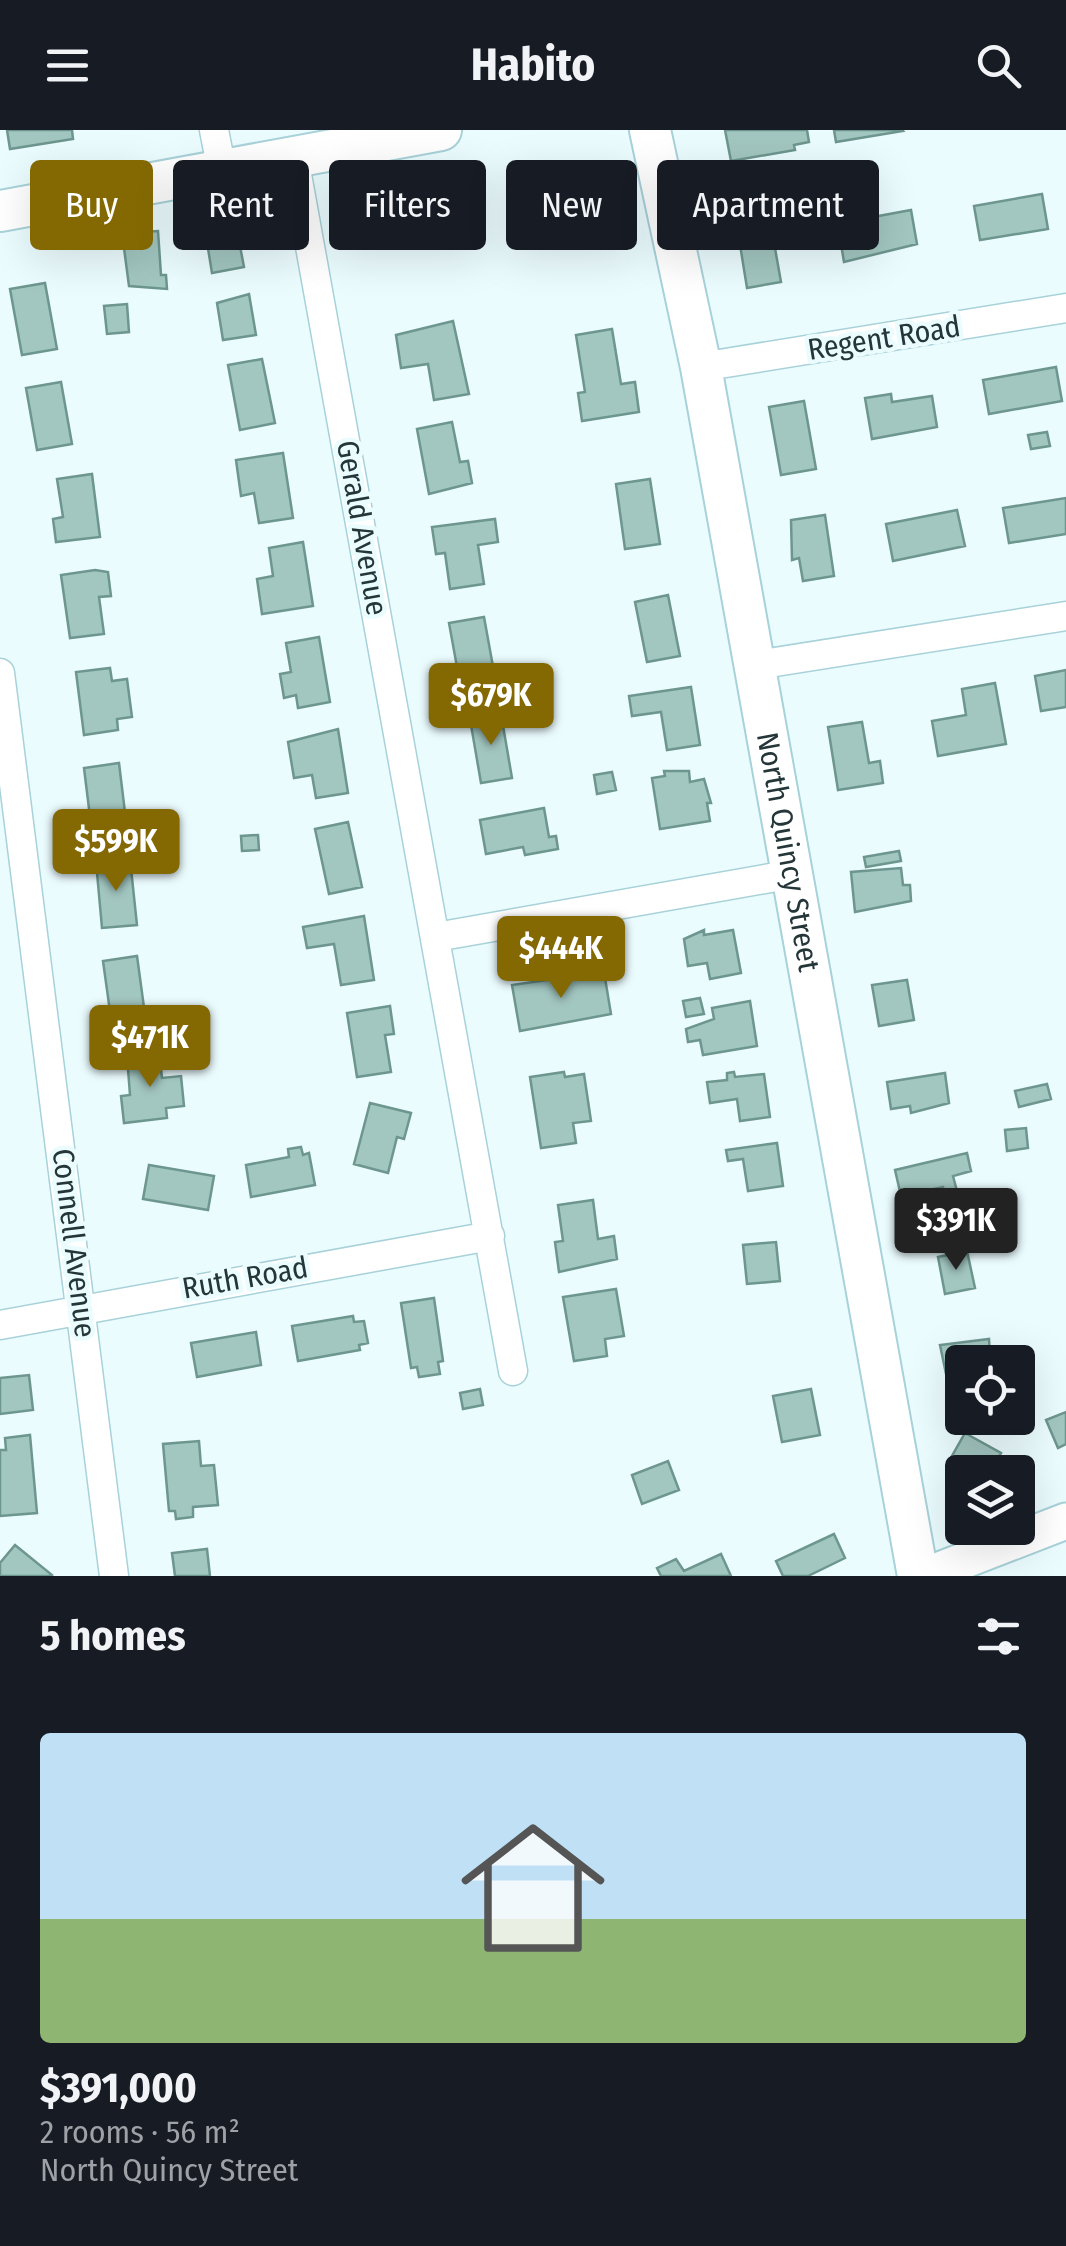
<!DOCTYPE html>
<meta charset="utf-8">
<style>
:root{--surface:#171b24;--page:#20242c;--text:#f1f3f6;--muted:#9ea1a6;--accent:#846903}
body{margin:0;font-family:"Fira Sans Condensed",sans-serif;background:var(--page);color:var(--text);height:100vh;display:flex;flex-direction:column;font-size:38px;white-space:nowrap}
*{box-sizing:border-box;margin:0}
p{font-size:32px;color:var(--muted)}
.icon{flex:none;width:55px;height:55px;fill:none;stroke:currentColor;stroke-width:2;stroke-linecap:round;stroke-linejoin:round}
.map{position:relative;height:1446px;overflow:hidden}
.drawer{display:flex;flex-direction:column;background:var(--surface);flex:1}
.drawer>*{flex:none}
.top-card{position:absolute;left:30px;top:30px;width:1008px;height:90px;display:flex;gap:20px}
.controls{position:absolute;left:945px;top:1215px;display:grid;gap:20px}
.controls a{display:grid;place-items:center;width:90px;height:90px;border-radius:10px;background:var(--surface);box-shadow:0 10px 40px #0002;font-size:50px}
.price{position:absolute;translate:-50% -85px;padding:0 22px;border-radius:10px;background:var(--accent);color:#fff;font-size:32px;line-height:65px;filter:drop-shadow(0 2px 5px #0008)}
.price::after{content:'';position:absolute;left:50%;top:60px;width:30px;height:22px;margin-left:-15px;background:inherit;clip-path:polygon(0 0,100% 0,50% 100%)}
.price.on{background:#222;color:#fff}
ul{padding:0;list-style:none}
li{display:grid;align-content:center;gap:20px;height:530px;padding:0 40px}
li span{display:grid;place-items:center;height:310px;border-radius:10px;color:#555}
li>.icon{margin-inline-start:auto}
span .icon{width:180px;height:180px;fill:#fffc;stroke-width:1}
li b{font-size:42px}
h2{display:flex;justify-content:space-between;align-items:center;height:120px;padding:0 40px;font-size:42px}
.tag{padding:0 35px;border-radius:10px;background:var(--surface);box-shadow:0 10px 40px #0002;font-size:35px;line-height:90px}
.tag.on{background:var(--accent);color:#fff}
header{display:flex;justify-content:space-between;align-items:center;height:130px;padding:0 40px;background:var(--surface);font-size:45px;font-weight:700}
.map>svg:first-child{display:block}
.building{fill:#a2c6c0;stroke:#6d968f;stroke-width:2.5}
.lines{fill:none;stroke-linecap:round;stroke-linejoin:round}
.minor-casing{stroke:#a8d2d9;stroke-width:31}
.tertiary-casing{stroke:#a8d2d9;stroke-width:39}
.secondary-casing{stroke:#a8d2d9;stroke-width:44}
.minor{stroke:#fff;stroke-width:28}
.tertiary{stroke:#fff;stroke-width:35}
.secondary{stroke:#fff;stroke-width:40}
.labels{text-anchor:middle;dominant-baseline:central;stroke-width:9;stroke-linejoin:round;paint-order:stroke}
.street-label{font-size:30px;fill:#243638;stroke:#ebfcff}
</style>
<header><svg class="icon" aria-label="menu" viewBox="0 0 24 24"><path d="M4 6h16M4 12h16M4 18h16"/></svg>Habito<svg class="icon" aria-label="search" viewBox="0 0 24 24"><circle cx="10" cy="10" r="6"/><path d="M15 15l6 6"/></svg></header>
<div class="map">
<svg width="1066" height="1446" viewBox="0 0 1066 1446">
<rect width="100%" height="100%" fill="#ebfcff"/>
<path class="building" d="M7,0h65l1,9 -63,10z
M725,0h82l2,12 -15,3 1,5 -64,11z
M834,0h68l1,1 -67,11z
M577,35l13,3 3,29h-7l-3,12 -39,-2 -3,-32z
M1042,64l6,35 -68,11 -6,-34z
M425,72l5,35 -52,7 -5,-35z
M870,72l3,15 38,-7 6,34 -73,18 -9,-53z
M770,90l11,62 -34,6 -10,-62z
M236,95l8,42 -32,6 -7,-43z
M158,101l3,44h5l1,14 -38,-3 -7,-53z
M45,153l12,66 -35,6 -12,-66z
M249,164l7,41 -33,5 -6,-37z
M127,174l2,28 -22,2 -3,-28z
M453,191l16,73 -35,6 -6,-36 -27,4 -5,-33z
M612,199l9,55 14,-2 4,30 -57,9 -4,-28 7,-1 -9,-57z
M262,229l13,64 -35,7 -12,-65z
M1056,237l6,34 -73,13 -6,-34z
M61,252l11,62 -35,6 -11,-62z
M891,264l1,8 40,-6 5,31 -65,12 -7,-41z
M804,271l12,68 -35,6 -12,-68z
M452,292l8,40 8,-1 4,22 -43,11 -12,-65z
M1047,302l3,14 -19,3 -3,-14z
M283,323l10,65 -34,5 -5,-30 -13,3 -5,-36z
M92,344l8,63 -44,5 -3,-23 10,-2 -6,-38z
M650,349l10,65 -35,5 -9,-65z
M1066,368v36l-57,9 -6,-35z
M957,380l8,36 -72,15 -7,-37z
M825,385l9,61 -31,5 -4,-23 -7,2 -1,-40z
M495,389l3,23 -20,3 6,39 -34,5 -5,-36 -9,1 -4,-27z
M303,412l10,64 -51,8 -5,-35 16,-3 -4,-28z
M95,440l13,2 3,24 -12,1 5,37 -34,4 -9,-63z
M668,465l12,61 -33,6 -12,-60z
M484,487l12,66 -35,6 -12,-66z
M319,507l11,65 -32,6 -2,-13 -12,3 -4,-24 11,-2 -5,-29z
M110,538l2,13 15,-2 5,38 -15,2 1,11 -34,5 -8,-63z
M1066,540v37l-25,4 -6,-35z
M995,553l11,61 -68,12 -6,-35 34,-6 -4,-26z
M691,557l9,58 -33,5 -6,-38 -29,4 -3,-20z
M501,584l11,64 -31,5 -11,-64z
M862,592l7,41 11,-2 3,22 -45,7 -10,-63z
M338,599l10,64 -32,5 -4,-23 -18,3 -6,-36z
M119,633l8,66 -35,4 -8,-65z
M664,641h25l1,11 14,-3 7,24h-4l3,18 -50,8 -8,-51 13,-2z
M612,642l4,18 -19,4 -3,-19z
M544,678l5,29 7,-1 2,13 -33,6 -2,-8 -37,7 -6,-34z
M348,692l14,65 -33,7 -14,-65z
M258,705l1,15 -17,1 -1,-15z
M899,721l2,10 -35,6 -2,-10z
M130,729l7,66 -35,3 -6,-66z
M901,738l2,17h7l1,16 -56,11 -4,-40z
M364,786l10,64 -33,5 -7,-41 -27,4 -4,-21z
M704,800v5l29,-5 8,43 -31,6 -3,-16 -19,3 -4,-27z
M137,826l9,66 -34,4 -9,-65z
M604,842l7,42 -91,17 -8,-46z
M907,850l7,40 -35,6 -7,-41z
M700,868l4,16 -18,3 -3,-16z
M750,871l7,45 -54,9 -3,-15 -12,2 -2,-13 28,-10 -2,-11z
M390,876l4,28 -9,1 6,37 -34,5 -10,-64z
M159,923l3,25 19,-2 3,30 -18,2 1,10 -43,5 -3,-27 9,-1 -3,-39z
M564,942l1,5 19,-3 7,47 -18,2 3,20 -35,5 -11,-71z
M734,942l1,5 29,-3 6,43 -30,4 -3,-22 -27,4 -3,-21 20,-2v-7z
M945,943l4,30 -38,10 -1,-7 -19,3 -4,-27z
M1047,954l4,15 -32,8 -4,-16z
M370,973l41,10 -7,26 -7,-2 -9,36 -34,-9z
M1026,998l2,20 -21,3 -2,-21z
M777,1013l6,43 -35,5 -5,-32 -15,2 -2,-11z
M301,1017l2,8 6,-2 6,32 -64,12 -5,-32 43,-8 -1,-8z
M967,1023l4,18 -18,5 4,15 -13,3 -1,-7 -42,9 -6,-26z
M149,1035l65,11 -6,34 -65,-11z
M593,1070l5,39 16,-3 3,23 -58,13 -4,-30 8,-1 -5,-36z
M776,1112l4,39 -33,3 -4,-39z
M967,1121l8,37 -30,6 -7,-37z
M616,1159l8,47 -19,3 2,17 -33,5 -11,-64z
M434,1168l9,63 -5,1 2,12 -21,3 -2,-10 -6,1 -10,-65z
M353,1186l1,6 10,-1 4,22 -9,2 1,5 -62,11 -6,-35z
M256,1202l5,33 -64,12 -6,-34z
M989,1209l1,17 -28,6v30l-12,1 -10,-48z
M29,1245l4,35 -33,4v-36z
M480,1259l3,16 -20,4 -3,-16z
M811,1259l9,46 -38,7 -9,-46z
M1066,1282v32l-8,4 -12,-28z
M965,1303l36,20 -11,19h-25l-17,-9z
M30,1305l7,78 -37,3v-66h6l-1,-12z
M199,1311l2,25 13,-1 4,40 -25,2v10l-17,2 -1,-8h-6l-6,-67z
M668,1331l11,29 -37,14 -10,-29z
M834,1404l11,24 -37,18h-25l-7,-15z
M15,1415l37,30 -1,1h-51v-13z
M207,1419l3,27h-35l-3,-23z
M721,1424l10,22h-70l-4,-8 19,-9 8,12z"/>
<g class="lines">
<g class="minor-casing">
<path id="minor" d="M214,0l8,41
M294,28l219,1213
M701,237l365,-59
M756,535l310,-49
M0,543l114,903
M436,807l357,-63
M0,1195l490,-89"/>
</g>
<g class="tertiary-casing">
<path id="tertiary" d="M924,1446l142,-55"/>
</g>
<g class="secondary-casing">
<g id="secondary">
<path id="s1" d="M650,0l51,237 217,1209"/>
<path d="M0,81l441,-81"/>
</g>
</g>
<use href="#minor" class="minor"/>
<use href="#tertiary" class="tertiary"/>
<use href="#secondary" class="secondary"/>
</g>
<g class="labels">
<g class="street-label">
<text transform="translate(884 208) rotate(-9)">Regent Road</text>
<text transform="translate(362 398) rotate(80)">Gerald Avenue</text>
<text stroke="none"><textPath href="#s1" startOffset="735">North Quincy Street</textPath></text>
<text transform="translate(74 1113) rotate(83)">Connell Avenue</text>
<text transform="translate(245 1148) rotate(-10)">Ruth Road</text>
</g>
</g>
</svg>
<div class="controls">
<a><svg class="icon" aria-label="locate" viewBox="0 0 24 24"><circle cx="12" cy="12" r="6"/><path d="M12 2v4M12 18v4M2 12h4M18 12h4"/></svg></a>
<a><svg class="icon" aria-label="layers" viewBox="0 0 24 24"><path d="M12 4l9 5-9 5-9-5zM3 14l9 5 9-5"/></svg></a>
</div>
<b class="price" style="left:491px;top:618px">$679K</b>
<b class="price" style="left:116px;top:764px">$599K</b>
<b class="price" style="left:561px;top:871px">$444K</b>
<b class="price" style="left:150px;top:960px">$471K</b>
<b class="price on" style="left:956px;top:1143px">$391K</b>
<div class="top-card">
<a class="tag on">Buy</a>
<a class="tag">Rent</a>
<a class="tag">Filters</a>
<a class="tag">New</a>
<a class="tag">Apartment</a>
</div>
</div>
<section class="drawer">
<h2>5 homes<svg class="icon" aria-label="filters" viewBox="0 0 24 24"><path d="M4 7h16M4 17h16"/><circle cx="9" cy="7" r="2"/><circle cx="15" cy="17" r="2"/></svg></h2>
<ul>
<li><span style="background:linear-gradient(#bfe0f5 60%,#8fb573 0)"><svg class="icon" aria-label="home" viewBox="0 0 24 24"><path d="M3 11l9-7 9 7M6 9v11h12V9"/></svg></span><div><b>$391,000</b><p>2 rooms · 56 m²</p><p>North Quincy Street</p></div></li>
</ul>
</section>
